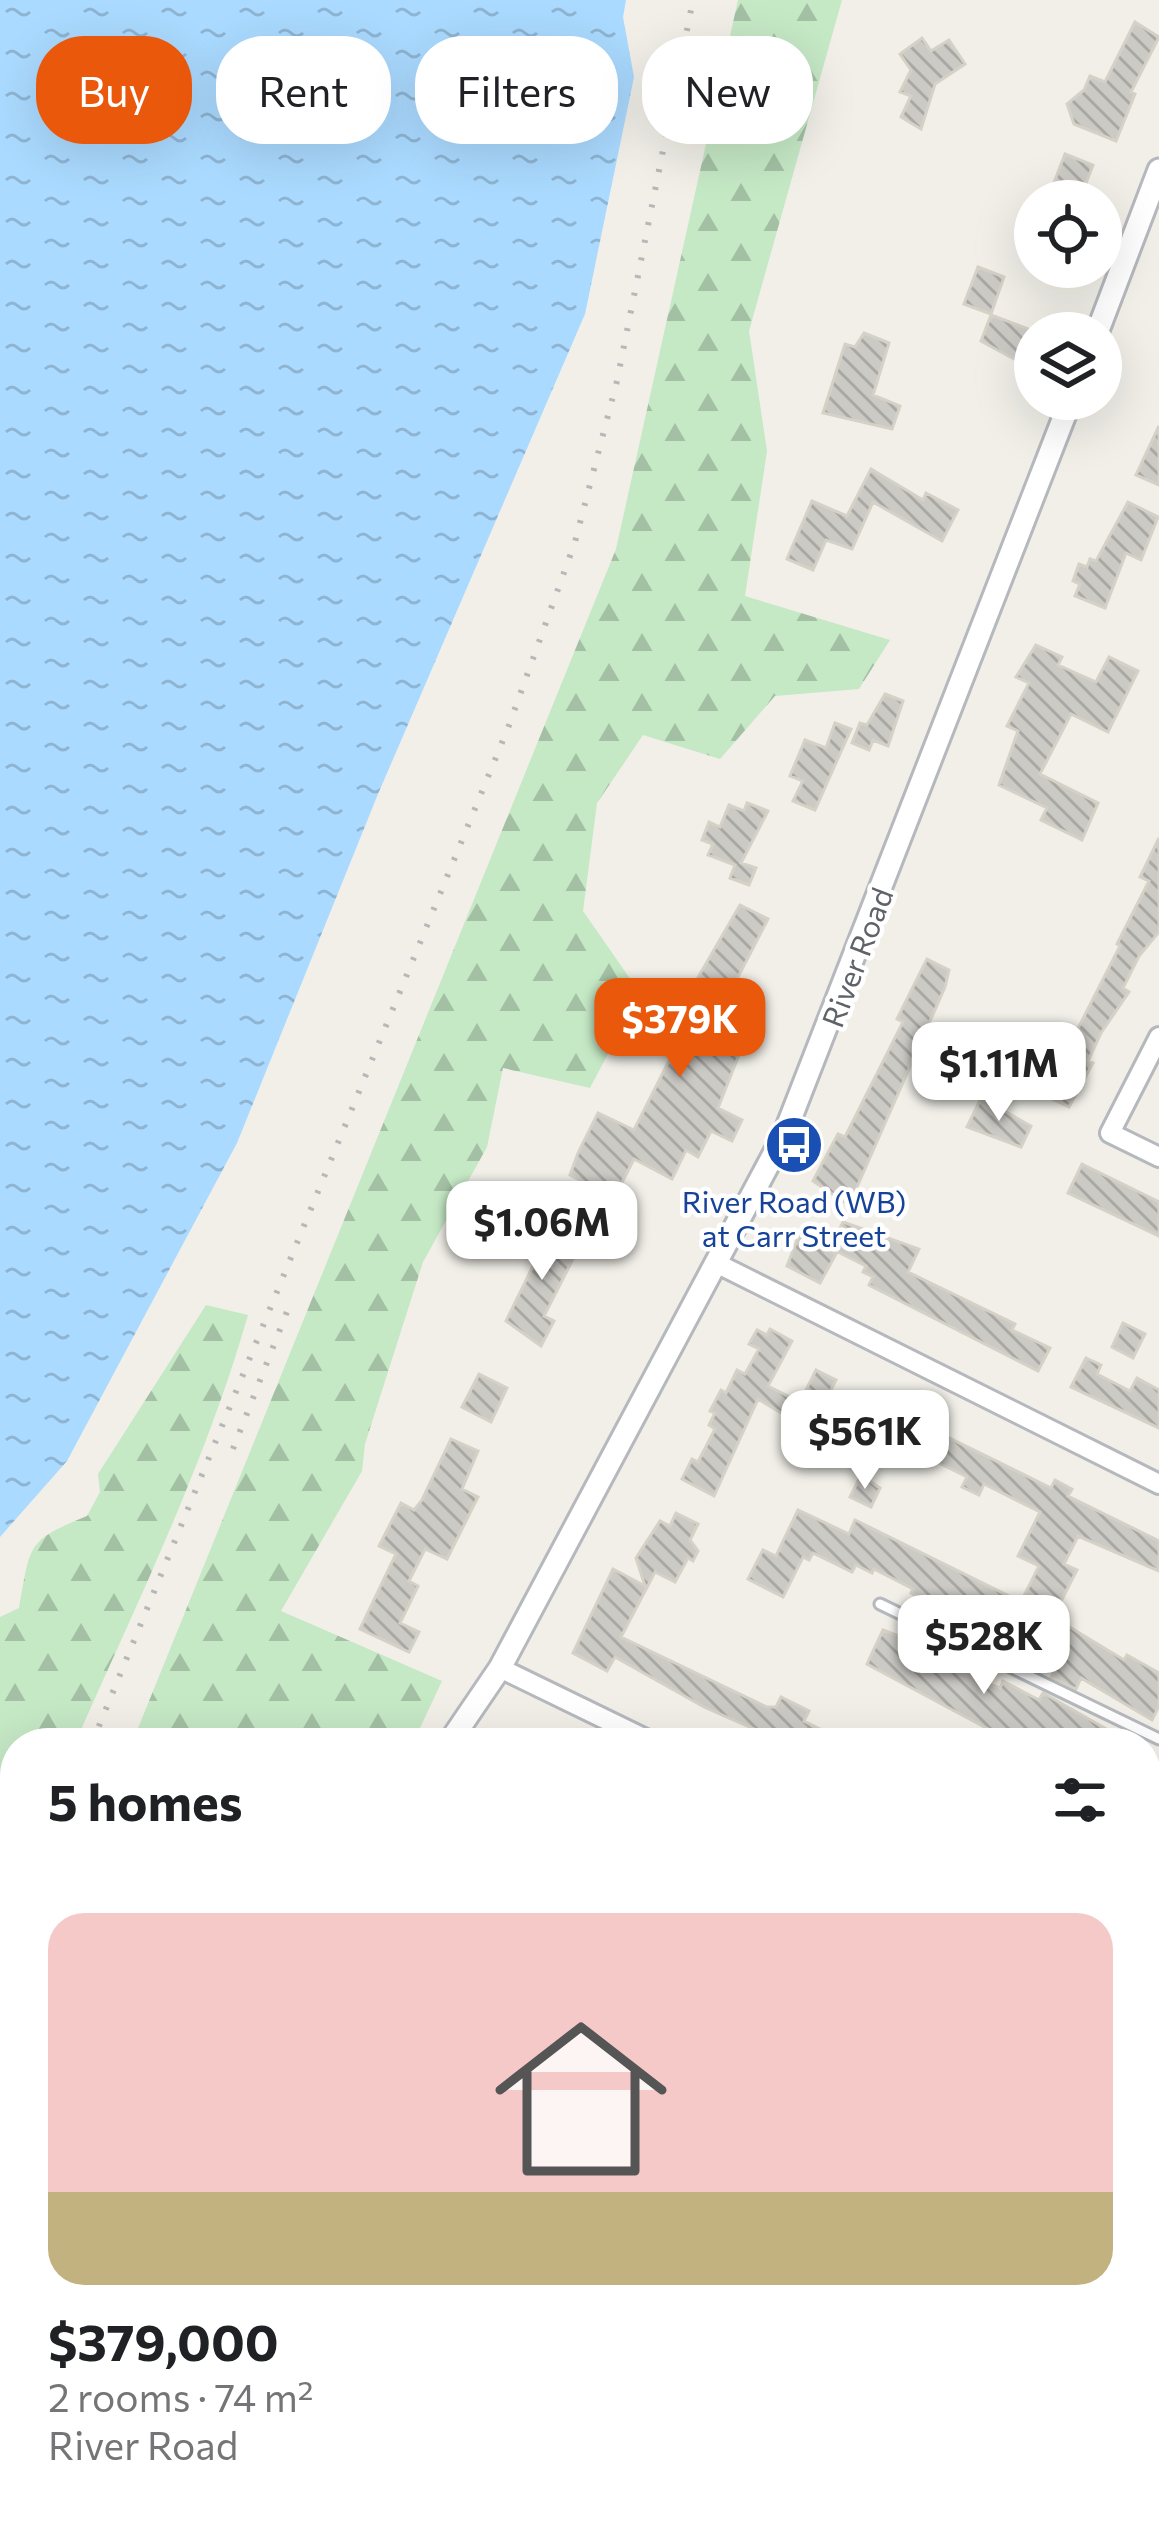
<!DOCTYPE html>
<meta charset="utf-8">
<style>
:root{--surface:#fff;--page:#f6f6f6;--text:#202124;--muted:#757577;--line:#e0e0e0;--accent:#ea580c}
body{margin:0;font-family:Commissioner,sans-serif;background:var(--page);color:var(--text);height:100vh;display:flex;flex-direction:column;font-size:45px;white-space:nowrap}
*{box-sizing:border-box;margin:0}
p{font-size:39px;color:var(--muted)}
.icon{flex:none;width:66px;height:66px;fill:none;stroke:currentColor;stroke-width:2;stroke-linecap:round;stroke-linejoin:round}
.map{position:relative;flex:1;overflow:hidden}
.drawer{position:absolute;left:0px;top:1728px;width:1161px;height:804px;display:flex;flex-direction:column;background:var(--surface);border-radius:48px 48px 0 0;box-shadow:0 12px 48px #0002}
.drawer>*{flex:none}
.top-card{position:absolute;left:36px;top:36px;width:1089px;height:108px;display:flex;gap:24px}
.tools{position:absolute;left:1014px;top:180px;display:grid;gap:24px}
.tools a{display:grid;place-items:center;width:108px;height:108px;border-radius:50%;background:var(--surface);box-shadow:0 12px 48px #0002;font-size:60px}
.price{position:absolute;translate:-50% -102px;padding:0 27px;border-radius:24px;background:#fff;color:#222;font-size:39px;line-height:78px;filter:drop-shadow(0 3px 6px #0008)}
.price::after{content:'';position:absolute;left:50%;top:72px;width:36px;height:27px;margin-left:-18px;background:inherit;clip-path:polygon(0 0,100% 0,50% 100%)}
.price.selected{background:var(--accent);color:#fff}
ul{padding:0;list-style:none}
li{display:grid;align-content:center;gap:24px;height:636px;padding:0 48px}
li+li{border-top:3px solid var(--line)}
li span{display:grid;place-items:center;height:372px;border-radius:36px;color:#555}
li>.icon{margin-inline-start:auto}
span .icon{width:216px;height:216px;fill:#fffc;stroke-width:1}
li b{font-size:51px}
h2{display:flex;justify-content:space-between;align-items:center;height:144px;padding:0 48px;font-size:51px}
.chip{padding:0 42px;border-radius:48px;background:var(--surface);box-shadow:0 12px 48px #0002;font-size:42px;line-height:108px}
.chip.selected{background:var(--accent);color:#fff}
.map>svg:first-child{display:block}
.forest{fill:url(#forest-firs)}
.water{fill:url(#water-ripples)}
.building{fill:url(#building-back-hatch);stroke:#d6d1c6;stroke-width:3}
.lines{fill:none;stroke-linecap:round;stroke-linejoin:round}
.service-casing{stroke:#b5b8bc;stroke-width:15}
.minor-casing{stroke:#b5b8bc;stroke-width:24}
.tertiary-casing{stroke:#b5b8bc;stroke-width:27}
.trunk-casing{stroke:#f9ab00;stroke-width:36}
.path{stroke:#9cc7a9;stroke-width:3;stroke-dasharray:12 6;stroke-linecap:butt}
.service{stroke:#fff;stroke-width:9}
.minor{stroke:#fff;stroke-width:18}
.tertiary{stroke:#fff;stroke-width:21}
.trunk{stroke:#feeaa1;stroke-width:30}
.rail{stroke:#b6b7b8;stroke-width:6;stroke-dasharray:3 15;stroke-linecap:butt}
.labels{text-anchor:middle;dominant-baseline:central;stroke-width:9;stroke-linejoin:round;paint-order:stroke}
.street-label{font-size:30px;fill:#5f6368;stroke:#fff}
.transit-label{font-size:30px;fill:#164399;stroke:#fff}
</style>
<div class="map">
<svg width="1159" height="2532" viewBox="0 0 1159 2532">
<defs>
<pattern id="forest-firs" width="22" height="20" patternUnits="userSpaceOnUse" patternTransform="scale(3)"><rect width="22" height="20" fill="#c5e8c5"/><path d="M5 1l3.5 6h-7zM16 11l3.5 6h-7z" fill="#a3c0a4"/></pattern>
<pattern id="water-ripples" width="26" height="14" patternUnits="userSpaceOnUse" patternTransform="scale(3)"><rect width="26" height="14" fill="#aadaff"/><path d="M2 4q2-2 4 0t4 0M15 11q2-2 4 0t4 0" fill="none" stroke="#8eb4d2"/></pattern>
<pattern id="building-back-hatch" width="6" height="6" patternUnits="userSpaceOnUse" patternTransform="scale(3)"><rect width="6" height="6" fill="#cccac5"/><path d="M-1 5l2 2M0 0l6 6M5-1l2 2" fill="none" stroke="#a9a8a4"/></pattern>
</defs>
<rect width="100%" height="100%" fill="#f1efe8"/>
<path class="forest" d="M738,0h104l-93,331 18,120 -22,145 145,44 -31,49 -84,7 -55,63 -77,-24 -46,68 -14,108 57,82 -50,95 -87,-20 -16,79 -64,115 -58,182 -3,27 -81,140 161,70 -29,62h-281l484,-1194z
M206,1305l42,10c-42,147 -111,288 -173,428h-60v131l-15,33v-290l19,-9c12,-63 6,-67 68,-92l13,-24 -2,-18z
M427,2517h82l-13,15h-76z"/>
<path class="water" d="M0,0h626l-3,17 11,60 -49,237 -207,480 -141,349 -170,318 -67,76z"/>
<path class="building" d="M1135,22l24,15 -28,55 4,2 -19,47 -42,-17 -7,-20 17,-14 6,-14 15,6z
M922,38l9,13 18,-11 16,24 -30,20 -14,45 -20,-12 10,-21 -11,-4 11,-22 -11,-16z
M1065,154l28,11 -14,36h-32z
M978,267l26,10 -13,37 -27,-10z
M991,315l40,15 -15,30 -35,-19z
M864,333l25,10 -16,52 27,11 -8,23 -69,-16 22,-69 10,3z
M1159,426v59l-23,-10z
M871,469l52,31 3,-7 32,17 -16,31 -69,-39 -21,47 -26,-9 -13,30 -26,-11 25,-58 35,15z
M1128,502l30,15 -17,43 -15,-7 -21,55 -30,-12 5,-12 -7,-3 6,-17 8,3 3,-8 6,2z
M1036,645l26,12 -4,8 38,17 13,-25 29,14 -30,61 -37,-18 -31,60 58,29 -16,37 -41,-20 6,-12 -48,-23 19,-54 -11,-5 22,-43 -13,-6z
M885,694l18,7 -15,45 -15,-6 -4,10 -17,-7 8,-20 7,2z
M835,723l16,6 -36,81 -22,-9 10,-20 -13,-5 15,-36 21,8z
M747,803l21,8 -27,52 15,5 -7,17 -19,-7 5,-13 -27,-10 5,-11 -11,-4 7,-18 11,5 9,-22 15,6z
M1159,838v94l-20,24 -16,32 6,4 -28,41 -13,28 5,2 -24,44 -25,-12 76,-149 -3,-2 32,-63 -9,-4z
M740,905l28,14 -46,89 -7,33 27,6 -24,61 24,12 -10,21 -21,-10 -13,26 -12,-7 -14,29 -38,-20 -20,39 -44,-23 8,-22 20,-40 36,17 43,-85 6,-31 16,3 -10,-24z
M927,959l22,11 -4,17 -96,218 -36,-24 25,-47 7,3 58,-115 -6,-3z
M981,1098l50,28 -10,21 -54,-20z
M1082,1164l77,38v34l-91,-43z
M540,1219l31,16 -8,16 11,6 -30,59 10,5 -13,25 -35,-25 29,-59 4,-16 -10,-5z
M843,1222l76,27 -11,23 107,52 -3,6 38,18 -12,23 -169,-86 4,-8 -10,-5 3,-6 -36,-18z
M799,1235l37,19 -16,29 -33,-17z
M1123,1323l22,11 -12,24 -21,-11z
M770,1329l22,12 -24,45 32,16 16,-32 20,10 -6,12 31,15 5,-10 185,91 4,-8 17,9 -4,7 91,45v30l-81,-35 -14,28 13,6 -24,47 71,43 3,-5 32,18v33l-7,14 -71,-42 -5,11 -25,-12 3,-5 -131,-64 3,-6 -15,-9 2,-4 -39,-20 -2,4 -16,-8 -4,7 -39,-19 -4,7 -6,-3 -20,40 -35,-18 15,-29 13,6 22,-46 51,24 6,-14 166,82 18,-36 -21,-10 22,-44 -56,-28 -5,11 -17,-8 5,-10 -34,-17 -3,6 -17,-8 3,-7 -95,-40 -10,20 -53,-32 -44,97 -32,-17 10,-20 6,3 17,-33 -6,-4 6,-12 -5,-2 11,-21 5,3 11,-23 8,4 14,-25 -10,-5 8,-14 10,5z
M1086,1358l15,7 -4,9 33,17 7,-13 22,12v38l-88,-41z
M479,1374l28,14 -16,34 -29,-15z
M451,1439l27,12 -16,38 16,8 -31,62 -22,-10 -16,32 9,5 -18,37 19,9 -10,20 -49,-23 36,-75 -17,-8 22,-43 13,7 8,-10z
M861,1475l19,13 -9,19 -21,-10z
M676,1513l22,11 -8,16 8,11 -5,10 -5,-3 -13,24 -20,-10 -34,65 146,70h9l5,-10 28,14 -5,10 44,22h-62l-82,-36 -89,-50 -8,14 -34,-18 40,-84 32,17 -9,-28 24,-37 10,5z
M883,1630l73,28 -4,9 34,16 14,5 3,-7 36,19 4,-7 88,50h-105l-38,-14 -121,-65z
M15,2153v43l-15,10v-43z
M562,2517h52l34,15h-54z
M767,2517h13l29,15h-49z"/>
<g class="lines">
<g class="service-casing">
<path id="service" d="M880,1604l279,135
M863,2532l7,-15"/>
</g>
<g class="minor-casing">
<path id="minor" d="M1159,1037l-49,96 49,24
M716,1263l443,221
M500,1668l154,75
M1146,2045l13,10
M1146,2435l13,6
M230,2517l27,15
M73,2532l4,-15
M691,2532l7,-15"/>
</g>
<g class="tertiary-casing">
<path id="tertiary" d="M1097,333l62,-163
M449,1743l51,-75 284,-533 287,-736
M0,2342l15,-6"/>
</g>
<g class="trunk-casing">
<path id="trunk" d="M1146,2356l13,-26
M1057,2532l8,-15"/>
</g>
<path class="path" d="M1095,2532l7,-15"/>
<use href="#service" class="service"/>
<use href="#minor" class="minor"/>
<use href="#tertiary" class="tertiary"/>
<use href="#trunk" class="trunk"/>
<path class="rail" d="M233,1449l57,-145
M92,1743l416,-1015 67,-186 42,-161 76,-381
M0,1944l15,-33
M0,2008l15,-34"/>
</g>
<defs>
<g id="bus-disc" transform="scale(3)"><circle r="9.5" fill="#1a4fb4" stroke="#fff"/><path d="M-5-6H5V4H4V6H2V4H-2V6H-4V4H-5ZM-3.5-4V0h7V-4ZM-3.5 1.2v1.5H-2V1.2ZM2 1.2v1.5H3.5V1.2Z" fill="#fff"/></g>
</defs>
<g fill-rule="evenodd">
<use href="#bus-disc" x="794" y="1145"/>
</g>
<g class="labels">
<g class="street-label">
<text transform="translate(856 957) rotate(-69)">River Road</text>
</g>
<g class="transit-label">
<text x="794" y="1200">River Road (WB)<tspan x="794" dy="34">at Carr Street</tspan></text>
</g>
</g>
</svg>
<div class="tools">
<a><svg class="icon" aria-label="locate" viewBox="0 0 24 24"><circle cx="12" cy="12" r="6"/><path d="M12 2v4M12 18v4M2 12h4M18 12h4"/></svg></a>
<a><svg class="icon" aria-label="layers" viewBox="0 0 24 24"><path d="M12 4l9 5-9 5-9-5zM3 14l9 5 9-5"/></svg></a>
</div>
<b class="price selected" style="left:680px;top:1080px">$379K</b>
<b class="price" style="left:999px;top:1124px">$1.11M</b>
<b class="price" style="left:542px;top:1283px">$1.06M</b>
<b class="price" style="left:865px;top:1492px">$561K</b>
<b class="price" style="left:984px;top:1697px">$528K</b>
<div class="top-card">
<a class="chip selected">Buy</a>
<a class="chip">Rent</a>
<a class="chip">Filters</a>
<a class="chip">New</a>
</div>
<section class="drawer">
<h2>5 homes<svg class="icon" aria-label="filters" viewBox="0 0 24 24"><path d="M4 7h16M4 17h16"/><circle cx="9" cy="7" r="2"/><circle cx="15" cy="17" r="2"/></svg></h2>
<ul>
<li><span style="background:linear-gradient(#f6c9c9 75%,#c2b280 0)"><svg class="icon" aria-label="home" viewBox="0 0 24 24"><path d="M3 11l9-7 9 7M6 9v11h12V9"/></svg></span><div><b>$379,000</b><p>2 rooms · 74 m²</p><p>River Road</p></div></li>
</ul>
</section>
</div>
